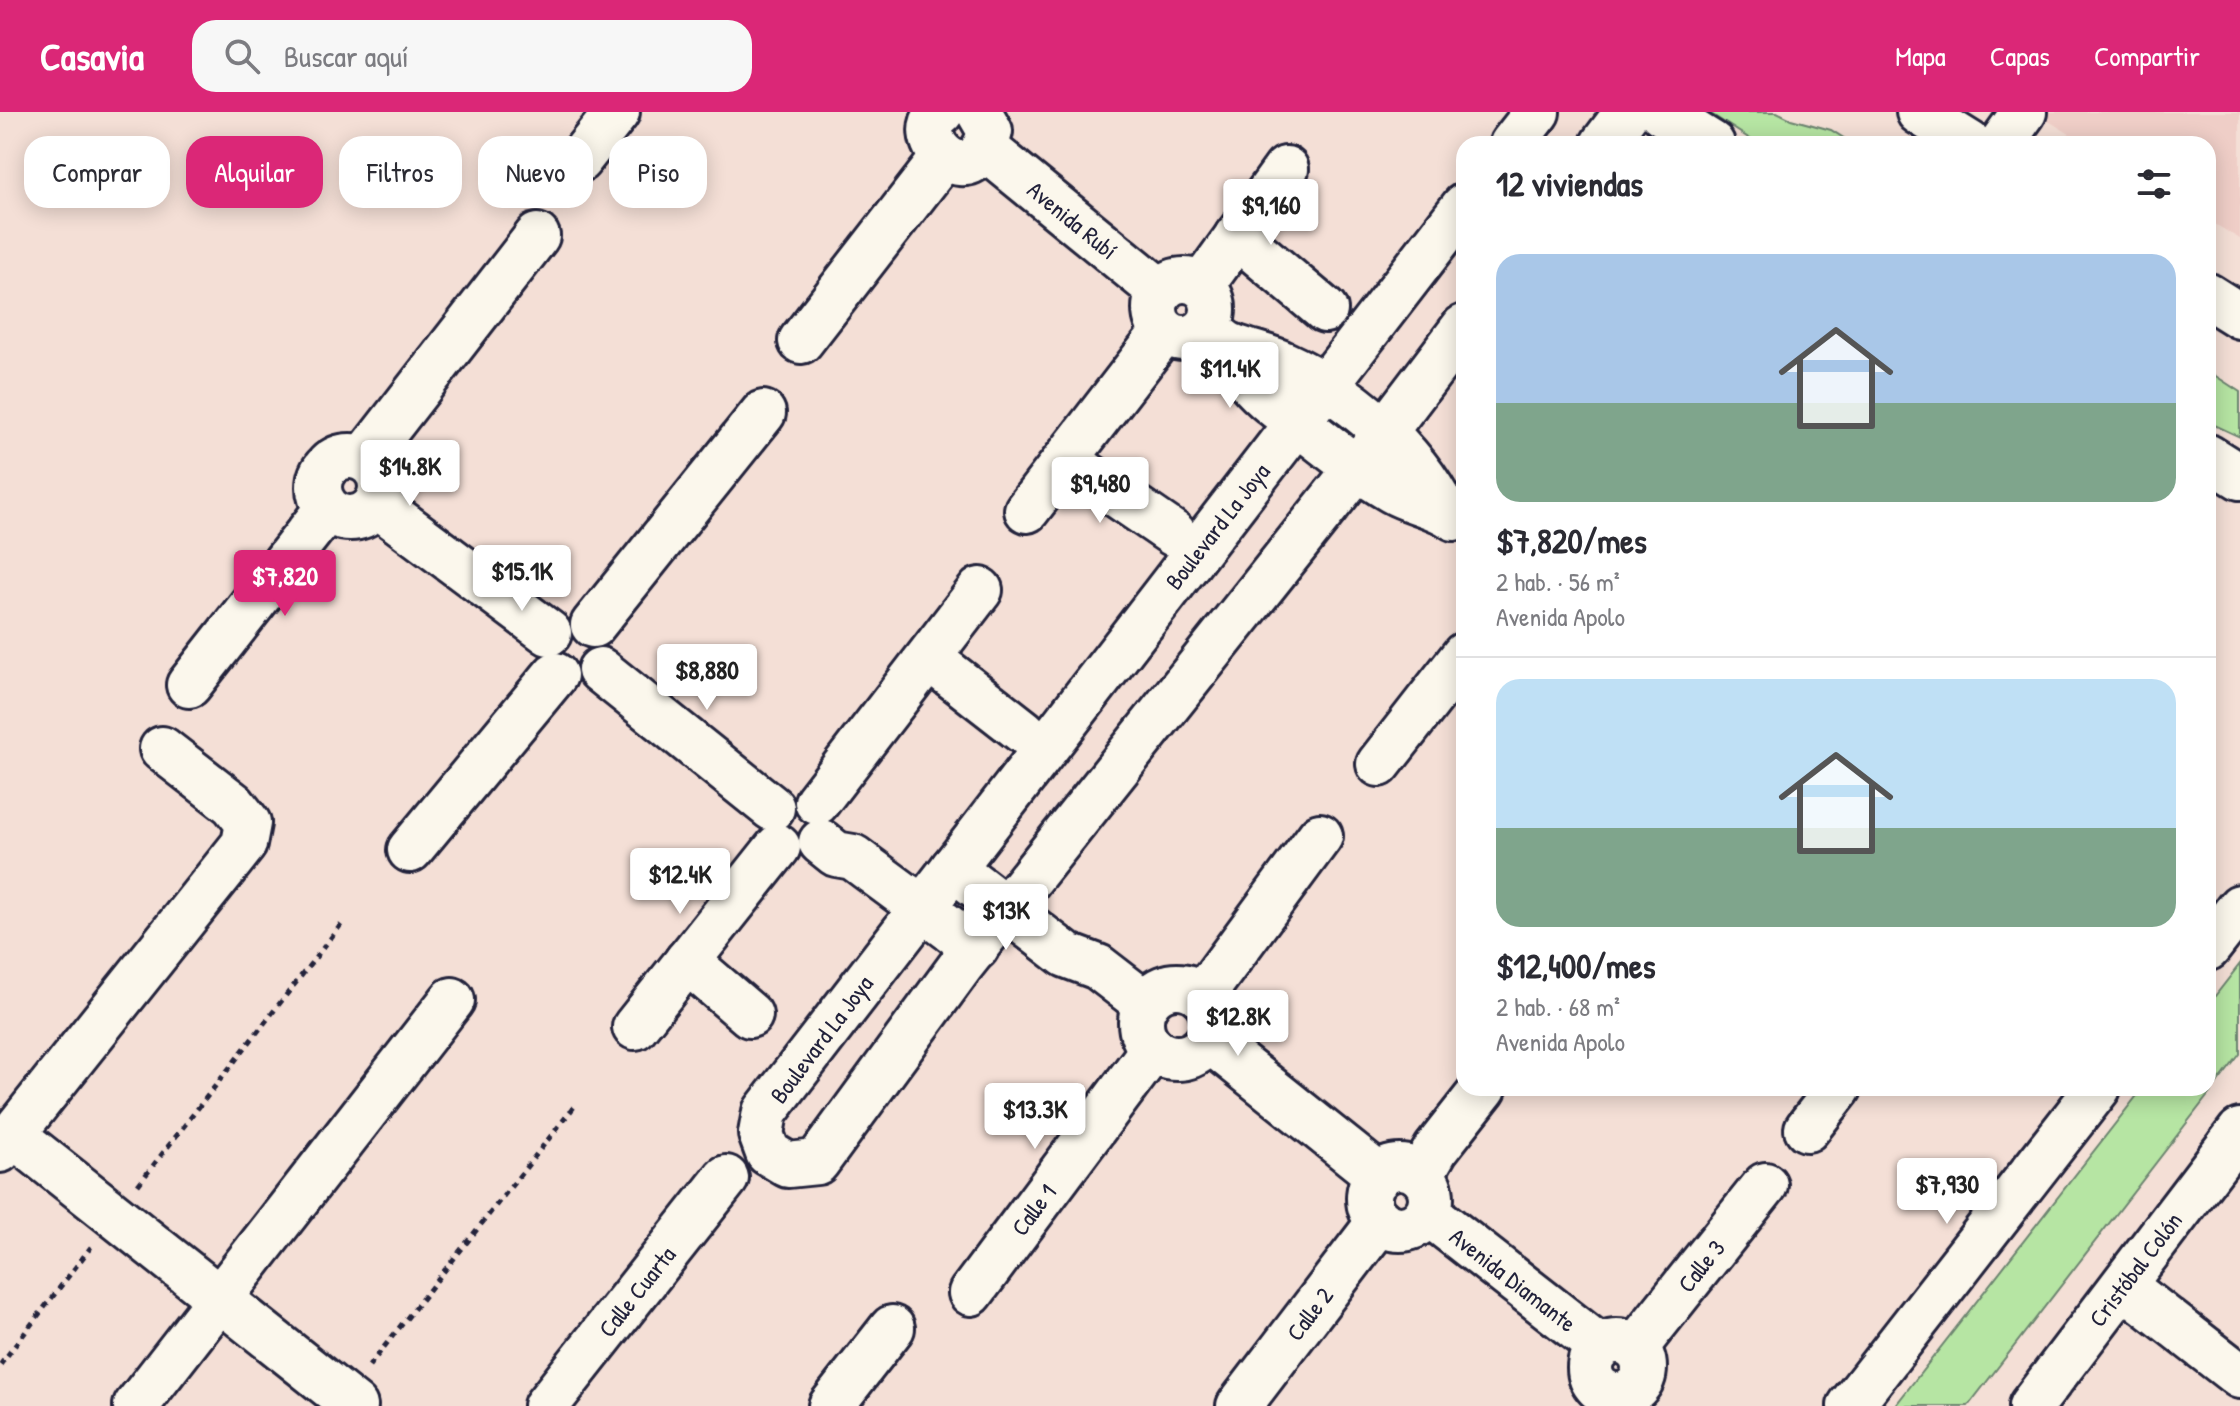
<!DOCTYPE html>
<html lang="es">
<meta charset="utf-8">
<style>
:root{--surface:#fff;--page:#f7f7f7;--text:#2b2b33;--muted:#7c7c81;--line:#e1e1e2;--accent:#db2777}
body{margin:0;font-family:"Patrick Hand",sans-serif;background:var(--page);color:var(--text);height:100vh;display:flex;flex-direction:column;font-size:30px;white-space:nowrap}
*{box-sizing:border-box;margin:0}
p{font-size:26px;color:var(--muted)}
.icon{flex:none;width:44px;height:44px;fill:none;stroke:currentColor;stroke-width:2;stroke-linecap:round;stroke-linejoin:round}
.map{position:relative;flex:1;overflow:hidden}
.drawer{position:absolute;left:1456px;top:24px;width:760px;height:960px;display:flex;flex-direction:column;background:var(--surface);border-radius:24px;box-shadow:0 4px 20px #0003}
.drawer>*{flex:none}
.banner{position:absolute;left:24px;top:24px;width:760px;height:72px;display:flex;gap:16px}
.price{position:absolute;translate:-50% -68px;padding:0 18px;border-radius:8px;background:#fff;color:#222;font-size:26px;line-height:52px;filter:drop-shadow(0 2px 4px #0008)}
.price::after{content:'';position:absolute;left:50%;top:48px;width:24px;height:18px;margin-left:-12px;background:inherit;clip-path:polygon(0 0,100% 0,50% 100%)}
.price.active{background:var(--accent);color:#fff}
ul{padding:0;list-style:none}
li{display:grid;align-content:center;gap:16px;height:424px;padding:0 40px}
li+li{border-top:2px solid var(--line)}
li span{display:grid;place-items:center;height:248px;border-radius:24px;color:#555}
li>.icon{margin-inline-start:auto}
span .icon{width:144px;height:144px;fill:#fffc;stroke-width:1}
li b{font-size:34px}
h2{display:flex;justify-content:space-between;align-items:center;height:96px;padding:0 40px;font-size:34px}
.chip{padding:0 28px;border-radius:24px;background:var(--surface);box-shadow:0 4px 20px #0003;font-size:28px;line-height:72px}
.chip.active{background:var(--accent);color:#fff}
header{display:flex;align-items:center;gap:48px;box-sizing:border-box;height:112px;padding:0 40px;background:var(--accent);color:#fff}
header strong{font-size:38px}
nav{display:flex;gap:44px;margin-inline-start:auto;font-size:28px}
.search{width:560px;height:72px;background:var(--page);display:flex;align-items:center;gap:20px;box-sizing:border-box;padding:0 28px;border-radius:24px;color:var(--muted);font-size:30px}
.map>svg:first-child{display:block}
.built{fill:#efcec7}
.green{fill:#b6e5a3;stroke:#6c846f;stroke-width:2}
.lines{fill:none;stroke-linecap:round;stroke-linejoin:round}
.minor-casing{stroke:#22223b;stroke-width:50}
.path{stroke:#22223b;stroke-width:5;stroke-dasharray:6 6;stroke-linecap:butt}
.minor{stroke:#fbf7ec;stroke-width:44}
.labels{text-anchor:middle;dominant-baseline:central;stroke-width:6;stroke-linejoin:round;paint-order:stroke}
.street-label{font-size:24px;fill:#22223b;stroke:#fbf7ec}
</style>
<header>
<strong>Casavia</strong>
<div class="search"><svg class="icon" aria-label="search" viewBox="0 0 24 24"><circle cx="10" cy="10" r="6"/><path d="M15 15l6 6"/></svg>Buscar aquí</div>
<nav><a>Mapa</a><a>Capas</a><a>Compartir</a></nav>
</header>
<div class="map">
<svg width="2240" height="1294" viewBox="0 0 2240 1294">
<rect width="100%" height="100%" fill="#f4dfd6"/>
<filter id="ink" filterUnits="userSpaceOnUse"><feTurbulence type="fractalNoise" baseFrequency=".0125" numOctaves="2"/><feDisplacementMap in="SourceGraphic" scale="16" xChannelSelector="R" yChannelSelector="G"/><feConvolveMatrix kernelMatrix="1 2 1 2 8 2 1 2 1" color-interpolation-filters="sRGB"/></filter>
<g filter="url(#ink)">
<path class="built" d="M2034,0h206v127l-32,-19v-76h-122z"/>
<path class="green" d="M1708,0h69l14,7 40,11 22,14h-95z
M2208,259l32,21v45l-32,-15z
M2240,852v90l-272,352h-73l248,-318h65v-83z"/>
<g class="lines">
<g class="minor-casing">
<g id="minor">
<path d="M941,0c-35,25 33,90 49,19l-11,-19"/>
<path d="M1661,0l51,32"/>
<path d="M1919,0l51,32"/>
<path d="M1512,32l25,-32"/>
<path d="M1603,32l24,-32"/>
<path d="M2001,32l23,-32"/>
<path id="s1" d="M986,37l174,142"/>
<path d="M579,48l38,-48"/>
<path d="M1464,94l-699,906 -4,22 7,19 20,12 29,-3 145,-198 395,-496 107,-141"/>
<path d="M1237,124l88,74"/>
<circle cx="1184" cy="197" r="29"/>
<path d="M1202,173l84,-116"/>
<path d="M2208,184l32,20"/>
<path d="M1208,216c7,6 15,15 24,18 17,7 35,10 52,18 64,29 129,84 160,147"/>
<path d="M801,229l142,-183"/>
<path d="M1230,234c4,8 7,19 13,27 17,24 42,40 64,57 28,22 55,43 86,61 19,11 44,14 61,27"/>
<circle cx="350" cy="375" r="31"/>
<path d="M2208,345l32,20"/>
<path d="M364,347l173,-223"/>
<path d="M1066,348l108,74"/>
<path d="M376,392l173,129"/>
<path d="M1027,398l137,-178"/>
<path d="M593,513l170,-212"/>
<path d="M929,546l95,74"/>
<path d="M600,558l172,138"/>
<path d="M189,573l138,-176"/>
<path d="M1379,652l85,-109"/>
<path d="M817,690l163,-212"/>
<path d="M821,730l15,12 17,3 123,91"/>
<path d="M410,738l145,-175"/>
<path d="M953,756l113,87 32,12 48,37"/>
<path d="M2208,836l32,-41"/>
<path d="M687,849l63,54"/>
<circle cx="1177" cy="910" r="36"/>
<path d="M1202,884l118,-160"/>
<path d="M635,915l143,-180"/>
<path d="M1209,928l170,136"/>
<path d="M1807,1017l32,-41"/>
<path d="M12,1022l343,272"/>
<path d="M0,1038l244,-306 4,-21 -15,-19 -71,-55"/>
<circle cx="1400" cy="1086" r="31"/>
<path d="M1421,1063l15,-26 48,-61"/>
<path id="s2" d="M1428,1101l172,134"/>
<path d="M2124,1174l116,90"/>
<path id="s3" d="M971,1181l182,-244"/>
<circle cx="1617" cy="1256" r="27"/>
<path id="s4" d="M1636,1235l129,-162"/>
<path d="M136,1294l316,-406"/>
<path id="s5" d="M546,1294l180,-228"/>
<path d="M831,1294l61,-78"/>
<path id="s6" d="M1239,1294l141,-185"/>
<path d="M1850,1294l248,-318"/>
<path id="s7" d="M2031,1294l209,-275"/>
</g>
</g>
<path class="path" d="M138,1073l206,-264
M0,1253l91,-118
M369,1254l208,-263"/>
<use href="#minor" class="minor"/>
</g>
</g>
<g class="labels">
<g class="street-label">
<text stroke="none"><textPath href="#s1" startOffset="112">Avenida Rubí</textPath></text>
<text transform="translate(1217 414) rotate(-52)">Boulevard La Joya</text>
<text transform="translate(821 927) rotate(-53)">Boulevard La Joya</text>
<text stroke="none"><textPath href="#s3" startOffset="104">Calle 1</textPath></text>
<text stroke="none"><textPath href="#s4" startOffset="104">Calle 3</textPath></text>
<text stroke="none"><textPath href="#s7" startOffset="172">Cristóbal Colón</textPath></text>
<text stroke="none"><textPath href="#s2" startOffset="108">Avenida Diamante</textPath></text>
<text stroke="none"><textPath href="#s5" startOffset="146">Calle Cuarta</textPath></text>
<text stroke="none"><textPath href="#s6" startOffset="116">Calle 2</textPath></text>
</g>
</g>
</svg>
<b class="price" style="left:1271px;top:135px">$9,160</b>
<b class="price" style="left:1230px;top:298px">$11.4K</b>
<b class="price" style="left:410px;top:396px">$14.8K</b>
<b class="price" style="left:1100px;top:413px">$9,480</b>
<b class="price" style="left:522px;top:501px">$15.1K</b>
<b class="price active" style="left:285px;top:506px">$7,820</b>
<b class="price" style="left:707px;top:600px">$8,880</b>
<b class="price" style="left:680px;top:804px">$12.4K</b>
<b class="price" style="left:1006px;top:840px">$13K</b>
<b class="price" style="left:1238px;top:946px">$12.8K</b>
<b class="price" style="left:1035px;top:1039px">$13.3K</b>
<b class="price" style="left:1947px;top:1114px">$7,930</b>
<div class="banner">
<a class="chip">Comprar</a>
<a class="chip active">Alquilar</a>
<a class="chip">Filtros</a>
<a class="chip">Nuevo</a>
<a class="chip">Piso</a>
</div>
<section class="drawer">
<h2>12 viviendas<svg class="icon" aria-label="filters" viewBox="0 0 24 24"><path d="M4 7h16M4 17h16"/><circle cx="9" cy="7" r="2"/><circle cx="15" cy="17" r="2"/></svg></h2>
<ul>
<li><span style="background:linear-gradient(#a9c7e8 60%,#7fa58c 0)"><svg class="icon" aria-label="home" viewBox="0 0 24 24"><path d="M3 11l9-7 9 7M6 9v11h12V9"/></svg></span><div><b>$7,820/mes</b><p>2 hab. · 56 m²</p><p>Avenida Apolo</p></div></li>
<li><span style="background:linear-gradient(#bfe0f5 60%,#7fa58c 0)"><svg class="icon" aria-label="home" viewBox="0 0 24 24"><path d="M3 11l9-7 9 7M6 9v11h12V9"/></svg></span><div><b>$12,400/mes</b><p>2 hab. · 68 m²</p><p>Avenida Apolo</p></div></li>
</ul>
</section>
</div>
